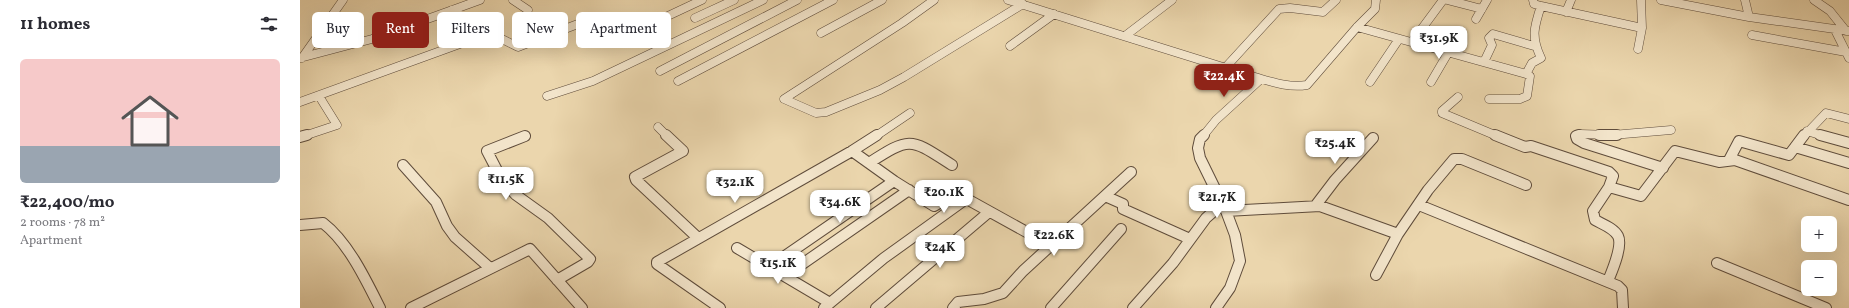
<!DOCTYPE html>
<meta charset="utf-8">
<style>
:root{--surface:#fff;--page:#f7f7f7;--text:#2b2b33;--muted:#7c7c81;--line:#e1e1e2;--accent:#8f2418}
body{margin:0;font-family:Vollkorn,serif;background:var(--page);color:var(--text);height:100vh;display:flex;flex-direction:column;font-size:15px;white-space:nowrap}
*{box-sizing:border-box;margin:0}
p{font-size:13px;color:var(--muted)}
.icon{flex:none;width:22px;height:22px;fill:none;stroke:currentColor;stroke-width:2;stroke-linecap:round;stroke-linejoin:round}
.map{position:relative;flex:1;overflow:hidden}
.side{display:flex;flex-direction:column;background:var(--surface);width:300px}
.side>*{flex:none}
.hud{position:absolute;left:12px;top:12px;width:380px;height:36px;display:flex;gap:8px}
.tools{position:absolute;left:1501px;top:216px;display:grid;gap:8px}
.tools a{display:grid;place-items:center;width:36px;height:36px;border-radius:6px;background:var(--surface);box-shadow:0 4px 16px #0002;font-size:20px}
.price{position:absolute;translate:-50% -34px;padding:0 9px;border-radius:8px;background:#fff;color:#222;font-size:13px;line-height:26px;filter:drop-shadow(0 1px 2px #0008)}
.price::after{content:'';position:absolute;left:50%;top:24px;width:12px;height:9px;margin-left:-6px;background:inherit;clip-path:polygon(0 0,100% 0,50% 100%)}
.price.selected{background:var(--accent);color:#fff}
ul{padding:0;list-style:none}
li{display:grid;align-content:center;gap:8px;height:212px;padding:0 20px}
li+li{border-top:1px solid var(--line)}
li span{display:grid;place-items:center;height:124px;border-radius:6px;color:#555}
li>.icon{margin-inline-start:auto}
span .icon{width:72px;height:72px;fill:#fffc;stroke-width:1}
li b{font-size:17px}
h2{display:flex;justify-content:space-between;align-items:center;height:48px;padding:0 20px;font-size:17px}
.pill{padding:0 14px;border-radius:6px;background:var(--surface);box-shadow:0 4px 16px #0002;font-size:14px;line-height:36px}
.pill.selected{background:var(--accent);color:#fff}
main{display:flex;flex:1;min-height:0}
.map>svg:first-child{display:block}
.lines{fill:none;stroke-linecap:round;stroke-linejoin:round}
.minor-far1-casing{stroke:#5f4c3b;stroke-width:9}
.minor-casing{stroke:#5f4c3b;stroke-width:12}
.minor-far1{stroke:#f2e4ca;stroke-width:8}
.minor{stroke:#f2e4ca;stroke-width:10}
</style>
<main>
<section class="side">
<h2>11 homes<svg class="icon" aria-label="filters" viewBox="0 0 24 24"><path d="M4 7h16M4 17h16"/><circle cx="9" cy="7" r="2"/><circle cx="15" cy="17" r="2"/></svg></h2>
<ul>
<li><span style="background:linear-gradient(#f6c9c9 70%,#9aa5b1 0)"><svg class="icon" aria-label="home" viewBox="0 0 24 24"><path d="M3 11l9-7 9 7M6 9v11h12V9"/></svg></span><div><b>₹22,400/mo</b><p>2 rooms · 78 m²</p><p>Apartment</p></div></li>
</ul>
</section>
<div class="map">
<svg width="1549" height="308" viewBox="0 0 1549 308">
<rect width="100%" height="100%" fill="#ebd6ad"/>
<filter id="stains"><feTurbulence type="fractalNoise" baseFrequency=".005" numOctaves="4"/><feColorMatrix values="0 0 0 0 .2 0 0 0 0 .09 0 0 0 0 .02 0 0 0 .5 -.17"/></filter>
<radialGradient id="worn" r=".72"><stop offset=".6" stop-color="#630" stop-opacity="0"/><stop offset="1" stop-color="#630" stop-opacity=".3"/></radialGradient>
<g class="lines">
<g class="minor-far1-casing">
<path id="minor-far1" d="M213,0l15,10
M634,0l-32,23 -118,76 32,14 10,-1 54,-22 24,-13 119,-73
M708,0l247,77c17,5 34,11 52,8l50,-58 18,-18 1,-9
M1147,0l35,9
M1233,0l1,4 7,2 101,22
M1361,0l88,17 100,14
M1445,0l4,17
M1514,0l16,11 16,20
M152,10l38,23 28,14 78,-30
M1266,12l5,-12
M395,18l39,-18
M1176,19l11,-19
M1057,27l169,47
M1535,30l14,28
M521,33l61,-33
M1452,35l94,17
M825,36l47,-36
M317,40l26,-9 12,-9 47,-22
M1112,42l31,-42
M710,46l44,-32
M1338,49l4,-21 -1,-28
M0,58l72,-19 108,-39
M2,58l41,-58
M1184,62l8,-17 -3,-7 4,-4 41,12
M925,68l54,-59 11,-1 33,4 13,-12
M360,71l137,-71
M378,81l155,-81
M1070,82l29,-43
M1131,82l17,-29
M247,96l46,-15 170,-81
M1158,97l-16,14v2l55,23
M1189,99h31l7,-3 3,-20 -4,-2 6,-11 9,-5c-10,-21 -7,-31 0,-52
M0,102l190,-69
M358,127l9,9
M1507,131l16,5
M4,136l33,-11 -18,-29
M576,136l34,-23
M903,136l13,-16 45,-41
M1277,136l3,-2 32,1 59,-5
M1504,136l22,-23 23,6"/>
</g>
<g class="minor-casing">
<path id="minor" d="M366,135l17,16 -48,26 1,3 62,58
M904,135l-4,4 -2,9 2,10 26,53 9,24 5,26 -10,27 -14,20
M1195,135l30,12 6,-1 78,26 4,4 -4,11
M1279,135l-3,1 1,3 7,4 79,25
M1299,135h18
M1520,135l29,8
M225,136l-38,15 15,29 14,15 32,23 42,41 -2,3 -31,18
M0,137l7,-2
M1495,147l54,16
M552,151l42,30 40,25 22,-13 94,52
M1429,160l10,-19 50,14 15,-20
M569,163c42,-27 41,-25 83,2
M103,165l33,37 11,24 8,11 35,31
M805,196l18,8v5l67,30
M1016,205l19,-25 38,-42
M1119,205l199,81 4,4 1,18
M926,211l94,-5 78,28
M0,225l23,-2c25,19 43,57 57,85
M437,248l93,55
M1417,263l109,45
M469,267l125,-86
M1076,275l22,-41 30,-44 26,-31h8l64,26
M485,276l124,-86
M1308,281c4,-10 15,-35 10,-45 -4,-8 -16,-12 -23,-16l-2,-9 16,-24 32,9 34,-45 44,11 16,-2 114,40
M111,308l119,-59 52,59
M420,308l-63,-44v-2l195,-111 25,-16
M524,308l60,-50 82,-59
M576,308l113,-96
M653,308l5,-6 26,-3 19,-6 20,-22 108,-99
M751,308l70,-79
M833,308l40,-45 33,-45 16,-14"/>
</g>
<use href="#minor-far1" class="minor-far1"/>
<use href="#minor" class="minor"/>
</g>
<rect width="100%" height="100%" filter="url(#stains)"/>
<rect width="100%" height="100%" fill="url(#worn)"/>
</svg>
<div class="tools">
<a>+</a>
<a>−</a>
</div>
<b class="price" style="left:1139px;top:60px">₹31.9K</b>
<b class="price selected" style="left:924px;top:98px">₹22.4K</b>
<b class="price" style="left:1035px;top:165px">₹25.4K</b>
<b class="price" style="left:206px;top:201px">₹11.5K</b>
<b class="price" style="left:435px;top:204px">₹32.1K</b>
<b class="price" style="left:644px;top:214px">₹20.1K</b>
<b class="price" style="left:917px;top:219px">₹21.7K</b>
<b class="price" style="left:540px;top:224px">₹34.6K</b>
<b class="price" style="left:754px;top:257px">₹22.6K</b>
<b class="price" style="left:640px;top:269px">₹24K</b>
<b class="price" style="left:478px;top:285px">₹15.1K</b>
<div class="hud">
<a class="pill">Buy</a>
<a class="pill selected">Rent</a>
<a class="pill">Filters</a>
<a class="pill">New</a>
<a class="pill">Apartment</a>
</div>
</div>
</main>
